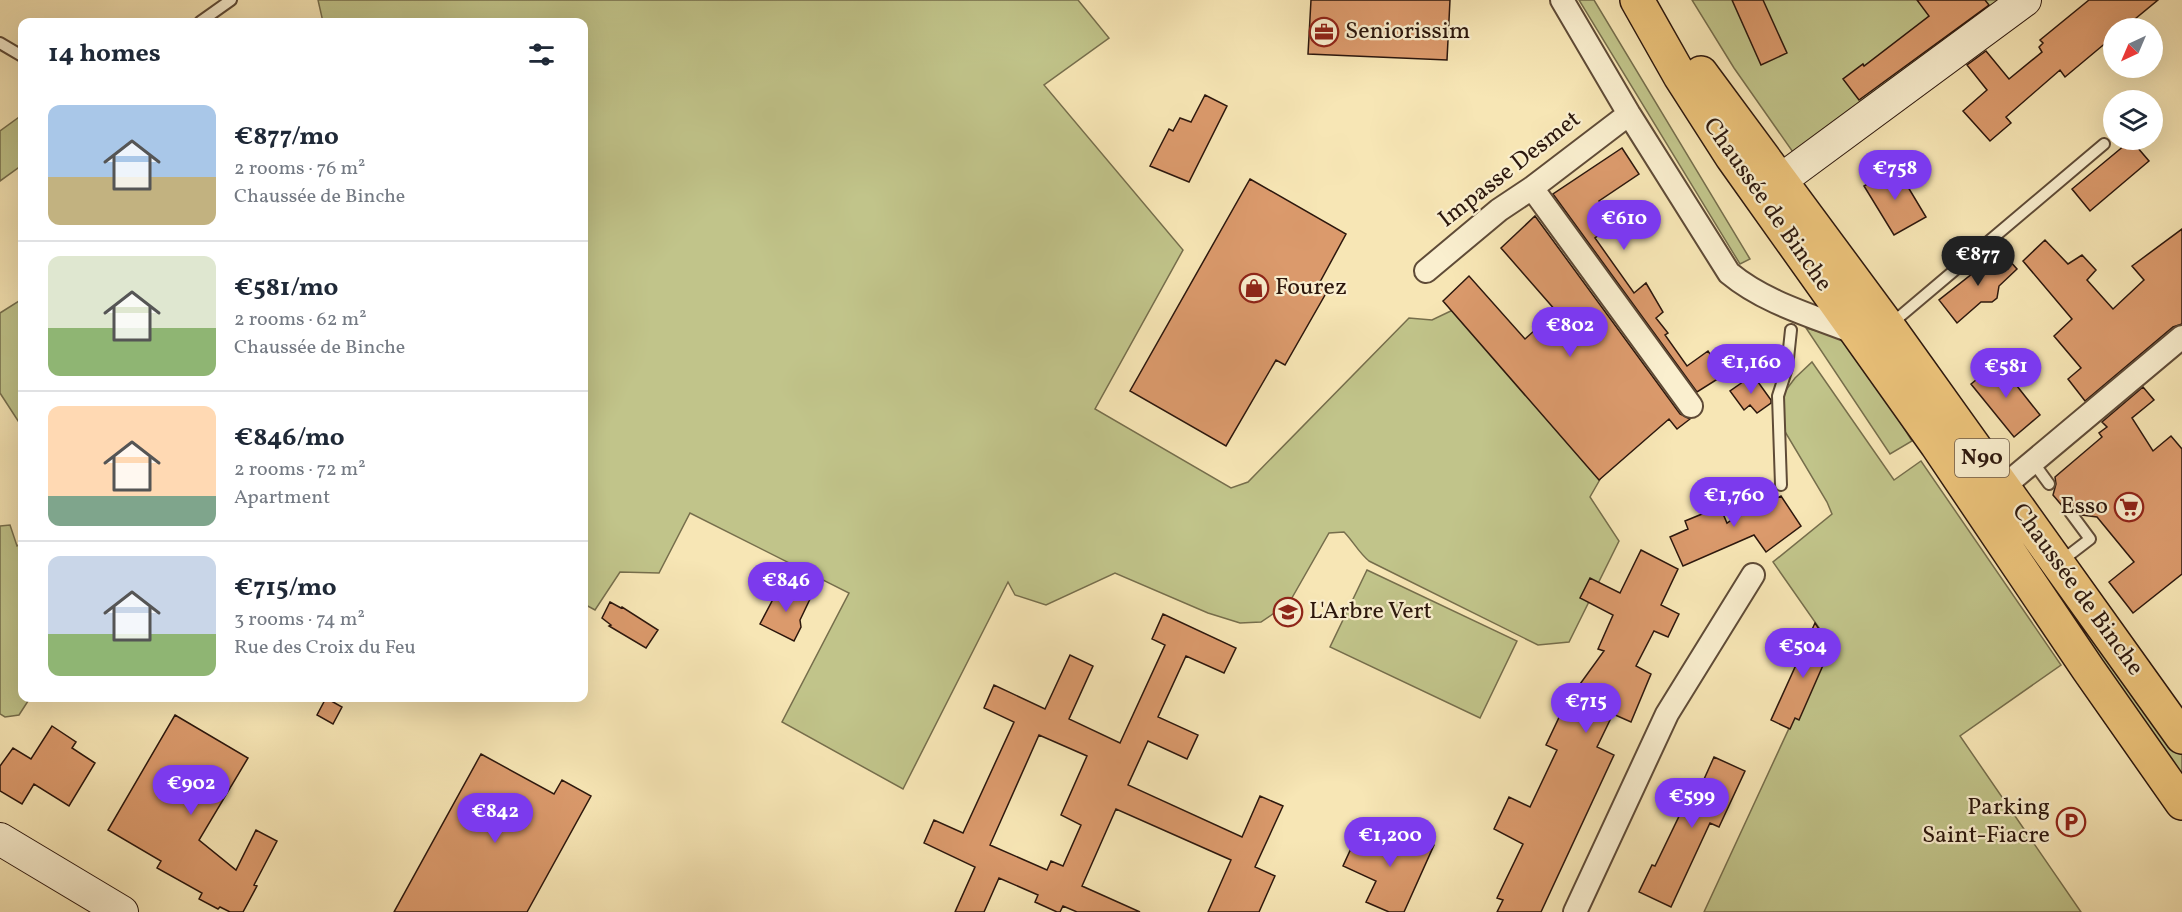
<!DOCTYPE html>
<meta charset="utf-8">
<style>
:root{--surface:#fff;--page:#f2f2f3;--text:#1f2937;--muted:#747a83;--line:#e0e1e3;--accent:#7c3aed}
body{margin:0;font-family:Vollkorn,serif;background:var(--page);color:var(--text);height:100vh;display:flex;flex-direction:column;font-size:22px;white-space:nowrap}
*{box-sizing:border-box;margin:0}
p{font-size:20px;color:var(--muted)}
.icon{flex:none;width:33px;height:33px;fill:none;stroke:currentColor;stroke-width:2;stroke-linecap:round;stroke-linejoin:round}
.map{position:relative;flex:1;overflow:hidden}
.details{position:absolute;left:18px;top:18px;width:570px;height:684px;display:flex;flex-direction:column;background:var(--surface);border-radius:12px;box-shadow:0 6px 24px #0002}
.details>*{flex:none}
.needle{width:39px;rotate:224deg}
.fabs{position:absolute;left:2103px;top:18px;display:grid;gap:12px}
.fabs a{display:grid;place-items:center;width:60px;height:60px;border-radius:50%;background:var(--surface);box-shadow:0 6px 24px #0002;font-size:30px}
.price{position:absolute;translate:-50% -51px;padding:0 14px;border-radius:21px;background:var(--accent);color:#fff;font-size:20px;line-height:39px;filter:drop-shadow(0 2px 3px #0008)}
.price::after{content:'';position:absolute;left:50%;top:36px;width:18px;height:14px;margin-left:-9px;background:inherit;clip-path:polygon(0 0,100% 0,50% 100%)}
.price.current{background:#222;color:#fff}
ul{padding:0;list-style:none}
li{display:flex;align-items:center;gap:18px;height:150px;padding:0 30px}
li+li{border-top:2px solid var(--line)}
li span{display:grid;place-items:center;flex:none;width:168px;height:120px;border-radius:12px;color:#555}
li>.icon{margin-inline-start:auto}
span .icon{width:72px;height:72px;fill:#fffc;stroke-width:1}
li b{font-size:26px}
h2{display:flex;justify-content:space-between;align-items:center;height:72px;padding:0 30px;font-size:26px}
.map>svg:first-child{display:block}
.green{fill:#c1c48a;stroke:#766e4c;stroke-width:1.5}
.building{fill:#db9a6c;stroke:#2c170d;stroke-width:1.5;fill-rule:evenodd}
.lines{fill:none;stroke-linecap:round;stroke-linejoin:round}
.lane-casing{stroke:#5f4b37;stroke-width:14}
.street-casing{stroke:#5f4b37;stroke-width:26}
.secondary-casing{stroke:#2c170d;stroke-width:34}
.primary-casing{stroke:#2c170d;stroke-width:36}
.lane{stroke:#faefcf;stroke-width:10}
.street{stroke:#faefcf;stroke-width:22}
.secondary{stroke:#faefcf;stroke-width:32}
.primary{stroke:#ecc37a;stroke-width:33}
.labels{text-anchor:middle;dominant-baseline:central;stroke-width:4.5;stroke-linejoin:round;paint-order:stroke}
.shield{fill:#faefcf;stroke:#6a5847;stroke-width:1.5}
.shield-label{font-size:22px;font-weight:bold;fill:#2c170d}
.poi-label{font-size:24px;fill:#2c170d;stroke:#faefcf;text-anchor:start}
.street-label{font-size:24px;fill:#2c170d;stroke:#faefcf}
</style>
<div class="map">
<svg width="2182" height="912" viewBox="0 0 2182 912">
<rect width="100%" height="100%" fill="#f7e6b5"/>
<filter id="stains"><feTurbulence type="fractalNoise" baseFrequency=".00333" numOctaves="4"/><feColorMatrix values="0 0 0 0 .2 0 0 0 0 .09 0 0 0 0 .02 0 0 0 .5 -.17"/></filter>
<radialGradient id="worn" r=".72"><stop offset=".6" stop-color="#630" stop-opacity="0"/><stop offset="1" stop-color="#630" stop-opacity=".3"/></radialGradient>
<path class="green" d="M318,0h760l31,38 -65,47 139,165 -88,159 136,79 17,-6 161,-164 23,2 23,-11 155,153 -20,35 29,44 -50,101 -31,3 -169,-84c-10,-8 -16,-20 -25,-29l-15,1 -40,70 -28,19 -21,1 -32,-10 -93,-40 -69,32 -31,-10 -7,-13 -105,207 -121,-67 67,-129 -159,-80 -31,60 -39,-1 -25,38 -11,-6v-582h-261z
M1579,0h15l156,259 -10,5z
M1692,0h333l-223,165 -68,-97z
M22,115v50l-22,16v-50z
M22,299v128l-22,-34v-80z
M1806,328l44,12 62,101 -22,13z
M1812,362l82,118 27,-19 140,204 -101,71 121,176h-377l125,-270 -56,-80 59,-48 -5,-12 -43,-72 -1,-36 12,-16z
M1959,441l223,311v23l-160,-223z
M10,525l7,21 5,-3v155h8l-11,17 -14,2 -5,-3v-188z
M1367,570l150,71 -37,77 -150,-71z"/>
<path class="building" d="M1311,0h139l-3,60 -139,-6z
M1732,0h31l24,53 -26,12z
M1917,0h68l4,5 -130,95 -16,-21 20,-15 1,2 65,-50z
M2089,0h69l-34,28h-10v8l-49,41 -5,-7 -54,47 5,6 -21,18 -27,-30 24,-21 -20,-25 19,-14 23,28 33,-27 -3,-5 4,-4 -3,-3z
M1205,95l22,11 -38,76 -39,-16 19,-37 4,2 7,-13 11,4z
M2131,140l18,21 -59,50 -18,-22z
M1622,148l17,26 -40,27 14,23 -18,14 39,55 12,-10 17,29 -7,6 12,15 -3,2 22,31 21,-15 16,24 -27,17 -144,-198z
M1896,167l30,50 -32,18 -30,-49z
M1250,179l96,55 -26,48 9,6 -44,77 -9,-5 -50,86 -96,-55z
M1535,216l145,198 10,5 -13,10 -8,-10 -70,61 -156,-179 26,-25 56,63 31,-28 -55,-63z
M2182,229v95l-9,3 -88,74 -17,-22 13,-11 -27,-32 18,-17 -49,-58 22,-21 23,24 14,-9 14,15 -9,10 26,29 31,-29 -12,-14z
M2001,251l16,18 -18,17 -2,12 -5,4h-11l-24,21 -18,-23z
M1998,362l42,53 -26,22 -43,-53z
M1753,375l18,25v3l-14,10 -7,-8 -6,5 -14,-19z
M2143,387l11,13 -22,18 21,33 18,-15 11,13v125l-49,39 -24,-31 25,-20 -37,-45 -15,-2 -10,-10h-3l-5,3 -11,-13 3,-11 -1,-7 47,-40 -3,-4 8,-6 -5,-5z
M1772,492l5,6 4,-2 20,30 -35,26 -12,-17 -71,31 -13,-29 18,-8 -3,-8 17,-7 -6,-13 18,-8 13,30z
M1641,550l37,19 -17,36 18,9 -11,23 -14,-6 -18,35 15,8 -20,48 -18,-8 -16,33 17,8 -73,157h-44l6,-12 -6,-2 26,-54 -29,-15 15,-32 21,10 27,-57 -11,-5 26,-55 3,1 29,-40 -6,-2 15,-34 -33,-17 10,-20 30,15z
M781,584l29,15 -10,21 1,7 -7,14 -34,-17z
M610,602l11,6 1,-1 36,23 -12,18 -37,-22 2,-1 -9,-7z
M1163,614l73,34 -12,25 -38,-17 -28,61 40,18 -11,24 -39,-18 -20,44 114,52 18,-41 23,10 -28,61 20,9 -16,36h-51l23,-52 -115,-51 -34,77 58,26h-63l-14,-6 -3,6h-3l-22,-10 3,-7 -39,-17 -15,34h-29l20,-45 -51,-24 10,-23 29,13 51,-111 -30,-14 10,-23 51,24 25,-54 23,11 -24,53 51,24 45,-98 -13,-6zM1039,735l48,21 -26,59 20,10 -18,41 -12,-5 -4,9 -57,-25z
M1815,623l16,24 -32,73 -4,-2 -5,11 -19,-9z
M326,698l16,9 -9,17 -16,-9z
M175,715l73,43 -49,82 37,30 20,-40 21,11 -23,44 3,1 -14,26h-13l-10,-5 -2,2 -19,-10 3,-6 -45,-25 4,-7 -53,-31z
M52,726l24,16 -4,6 23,15 -26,43 -35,-22 -12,20 -22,-13v-25l13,-18 18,11z
M481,754l73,40 8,-14 29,16 -64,116h-133z
M1714,757l31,14 -26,56 -9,-4 -39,84 -32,-15 13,-27 3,1 27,-56 -9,-4 11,-25 16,7z
M1399,829l35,16 -30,67h-15l-23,-10 10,-21 -33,-15 16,-35 32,15z"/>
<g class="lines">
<g class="lane-casing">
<path id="lane" d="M200,22l31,-22
M0,43l22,13
M1891,324l213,-180
M2033,462l16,22
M1781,485l-3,-89 9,-28 4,-38
M2060,562l30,-23 -20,-27"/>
</g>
<g class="street-casing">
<path id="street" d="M1562,0l67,114 100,159c36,30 84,43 127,60
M1532,188l159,218
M1426,271l73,-61 33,-22 97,-74
M2003,487l179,-150
M1575,912l92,-198 86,-139"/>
</g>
<g class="secondary-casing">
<path id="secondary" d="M1781,180l244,-180
M0,839l122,73"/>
</g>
<g class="primary-casing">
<path id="primary" d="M1637,0l43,76 52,81 205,288 151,224 94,134
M1701,73l187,253 294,411"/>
</g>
<use href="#lane" class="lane"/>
<use href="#street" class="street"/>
<use href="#secondary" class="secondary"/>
<use href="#primary" class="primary"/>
</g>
<defs>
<g id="office-ring" transform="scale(1.5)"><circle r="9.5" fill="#faefcf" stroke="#8f2418" stroke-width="1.5"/><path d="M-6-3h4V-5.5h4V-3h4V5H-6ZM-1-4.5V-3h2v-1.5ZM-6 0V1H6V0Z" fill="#8f2418"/></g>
<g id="shop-ring" transform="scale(1.5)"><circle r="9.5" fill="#faefcf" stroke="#8f2418" stroke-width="1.5"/><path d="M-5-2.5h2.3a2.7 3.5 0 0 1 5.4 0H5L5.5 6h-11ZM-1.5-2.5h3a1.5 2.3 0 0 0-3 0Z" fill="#8f2418"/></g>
<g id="supermarket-ring" transform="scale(1.5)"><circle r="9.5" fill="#faefcf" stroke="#8f2418" stroke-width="1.5"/><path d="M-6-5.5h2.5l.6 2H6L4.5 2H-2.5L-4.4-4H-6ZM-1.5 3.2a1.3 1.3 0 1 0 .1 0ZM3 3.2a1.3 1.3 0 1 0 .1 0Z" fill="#8f2418"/></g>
<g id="school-ring" transform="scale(1.5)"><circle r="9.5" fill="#faefcf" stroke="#8f2418" stroke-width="1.5"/><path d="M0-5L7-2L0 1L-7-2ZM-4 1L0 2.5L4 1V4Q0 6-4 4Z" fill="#8f2418"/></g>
<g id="parking-ring" transform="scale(1.5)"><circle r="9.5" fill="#faefcf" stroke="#8f2418" stroke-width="1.5"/><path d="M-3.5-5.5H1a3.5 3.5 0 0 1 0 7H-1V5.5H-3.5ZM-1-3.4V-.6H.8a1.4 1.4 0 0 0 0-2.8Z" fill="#8f2418"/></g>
</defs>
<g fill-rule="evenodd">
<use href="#office-ring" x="1324" y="32"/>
<use href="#shop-ring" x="1254" y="288"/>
<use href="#supermarket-ring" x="2129" y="507"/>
<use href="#school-ring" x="1288" y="612"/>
<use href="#parking-ring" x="2071" y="822"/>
</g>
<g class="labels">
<rect class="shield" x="1955" y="439" width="54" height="38" rx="4.5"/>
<g class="shield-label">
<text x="1982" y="458">N90</text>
</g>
<g class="poi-label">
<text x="1345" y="32">Seniorissim</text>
<text x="1275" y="288">Fourez</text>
<text x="2108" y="507" text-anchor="end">Esso</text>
<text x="1309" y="612">L'Arbre Vert</text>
<text x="2050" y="808" text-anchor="end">Parking<tspan x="2050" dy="28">Saint-Fiacre</tspan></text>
</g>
<g class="street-label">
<text transform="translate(1510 170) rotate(-38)">Impasse Desmet</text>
<text transform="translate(1767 205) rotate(55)">Chaussée de Binche</text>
<text transform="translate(2077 590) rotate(54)">Chaussée de Binche</text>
</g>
</g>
<rect width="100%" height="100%" filter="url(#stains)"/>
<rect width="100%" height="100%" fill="url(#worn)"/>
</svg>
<div class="fabs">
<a><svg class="needle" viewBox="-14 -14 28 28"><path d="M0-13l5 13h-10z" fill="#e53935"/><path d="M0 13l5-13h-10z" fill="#747a83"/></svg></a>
<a><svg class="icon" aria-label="layers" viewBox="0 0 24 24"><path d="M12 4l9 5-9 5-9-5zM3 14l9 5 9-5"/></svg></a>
</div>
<b class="price" style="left:1895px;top:201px">€758</b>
<b class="price" style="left:1624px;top:251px">€610</b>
<b class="price current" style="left:1978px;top:287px">€877</b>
<b class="price" style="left:1570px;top:358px">€802</b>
<b class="price" style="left:1751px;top:395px">€1,160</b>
<b class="price" style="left:2006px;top:399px">€581</b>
<b class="price" style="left:1734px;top:528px">€1,760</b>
<b class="price" style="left:786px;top:613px">€846</b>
<b class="price" style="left:1803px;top:679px">€504</b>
<b class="price" style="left:1586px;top:734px">€715</b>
<b class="price" style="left:191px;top:816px">€902</b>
<b class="price" style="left:1692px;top:829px">€599</b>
<b class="price" style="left:495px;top:844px">€842</b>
<b class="price" style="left:1390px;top:868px">€1,200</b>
<section class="details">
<h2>14 homes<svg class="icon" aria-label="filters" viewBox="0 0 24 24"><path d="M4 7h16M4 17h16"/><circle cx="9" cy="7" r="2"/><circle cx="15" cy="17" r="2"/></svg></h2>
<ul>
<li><span style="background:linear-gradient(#a9c7e8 60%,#c2b280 0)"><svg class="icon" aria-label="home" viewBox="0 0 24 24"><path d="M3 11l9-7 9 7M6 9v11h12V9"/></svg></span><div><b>€877/mo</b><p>2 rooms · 76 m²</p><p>Chaussée de Binche</p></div></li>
<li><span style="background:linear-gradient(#dfe7d0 60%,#8fb573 0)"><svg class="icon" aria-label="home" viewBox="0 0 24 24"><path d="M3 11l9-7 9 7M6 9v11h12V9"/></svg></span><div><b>€581/mo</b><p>2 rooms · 62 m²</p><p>Chaussée de Binche</p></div></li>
<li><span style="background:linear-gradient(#ffd9b3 75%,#7fa58c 0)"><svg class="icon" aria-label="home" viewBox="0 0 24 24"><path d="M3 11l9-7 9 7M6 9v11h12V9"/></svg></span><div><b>€846/mo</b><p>2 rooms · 72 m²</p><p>Apartment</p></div></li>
<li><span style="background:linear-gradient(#c9d6e8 65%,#8fb573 0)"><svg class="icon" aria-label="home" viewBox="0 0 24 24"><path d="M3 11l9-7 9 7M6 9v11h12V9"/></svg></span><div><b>€715/mo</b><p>3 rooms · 74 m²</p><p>Rue des Croix du Feu</p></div></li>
</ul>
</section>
</div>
